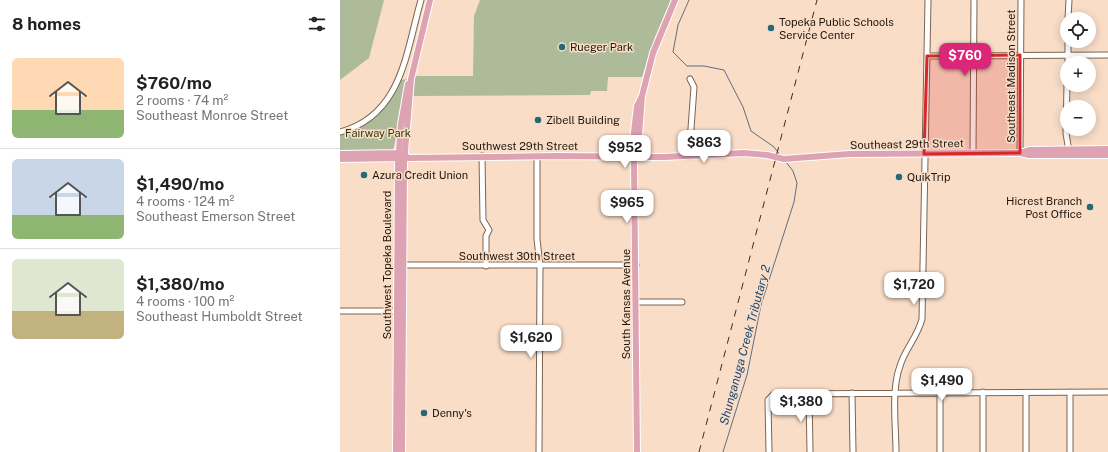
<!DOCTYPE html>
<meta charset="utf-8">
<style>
:root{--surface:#fff;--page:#f2f2f2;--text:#222;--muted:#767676;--line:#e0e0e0;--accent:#db2777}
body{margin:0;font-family:"Public Sans",sans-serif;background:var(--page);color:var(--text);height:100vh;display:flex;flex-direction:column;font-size:15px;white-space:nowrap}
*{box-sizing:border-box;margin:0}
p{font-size:13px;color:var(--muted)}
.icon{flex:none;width:22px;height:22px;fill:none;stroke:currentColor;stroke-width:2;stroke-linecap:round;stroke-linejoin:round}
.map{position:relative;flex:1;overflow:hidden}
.sheet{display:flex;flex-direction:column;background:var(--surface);width:340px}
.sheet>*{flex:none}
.controls{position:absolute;left:720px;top:12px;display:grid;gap:8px}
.controls a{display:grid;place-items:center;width:36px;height:36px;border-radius:50%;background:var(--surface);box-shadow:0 2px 10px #0003;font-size:20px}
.price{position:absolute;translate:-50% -34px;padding:0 9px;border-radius:8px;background:#fff;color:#222;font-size:13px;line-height:26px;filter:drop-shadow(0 1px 2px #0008)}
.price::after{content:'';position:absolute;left:50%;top:24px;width:12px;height:9px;margin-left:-6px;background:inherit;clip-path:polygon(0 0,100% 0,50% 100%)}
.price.active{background:var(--accent);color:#fff}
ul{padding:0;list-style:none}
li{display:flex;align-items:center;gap:12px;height:100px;padding:0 12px}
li+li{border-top:1px solid var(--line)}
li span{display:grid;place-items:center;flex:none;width:112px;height:80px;border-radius:6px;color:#555}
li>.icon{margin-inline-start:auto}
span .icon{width:48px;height:48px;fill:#fffc;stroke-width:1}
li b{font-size:17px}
h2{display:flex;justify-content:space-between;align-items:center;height:48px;padding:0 12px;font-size:17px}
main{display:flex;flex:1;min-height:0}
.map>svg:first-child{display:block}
.green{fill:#adbb9a}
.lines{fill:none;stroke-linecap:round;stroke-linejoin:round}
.stream{stroke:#5c6f84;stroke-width:1}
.minor-casing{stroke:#7c6450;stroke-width:7}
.major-casing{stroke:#fff;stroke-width:8}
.minor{stroke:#fff;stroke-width:5}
.major{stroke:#dea3b2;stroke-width:6}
.rail{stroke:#382c23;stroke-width:1;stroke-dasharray:7 7;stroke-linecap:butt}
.marked{fill:#d62828;fill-opacity:0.2;stroke:#d62828;stroke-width:3;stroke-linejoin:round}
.poi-dot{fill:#24687a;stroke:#f9ddc7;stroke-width:1.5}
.labels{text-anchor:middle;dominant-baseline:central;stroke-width:3;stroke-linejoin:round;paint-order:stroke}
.poi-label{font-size:11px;fill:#20160e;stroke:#f9ddc7;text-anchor:start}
.street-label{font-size:11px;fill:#20160e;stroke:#f9ddc7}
.park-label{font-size:11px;fill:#2c3b0c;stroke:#f9ddc7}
.water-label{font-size:12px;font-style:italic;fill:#184772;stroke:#f9ddc7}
</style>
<main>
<section class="sheet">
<h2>8 homes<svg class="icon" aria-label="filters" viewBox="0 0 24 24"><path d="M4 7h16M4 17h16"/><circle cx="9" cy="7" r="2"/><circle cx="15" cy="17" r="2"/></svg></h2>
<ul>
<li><span style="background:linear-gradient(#ffd9b3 65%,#8fb573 0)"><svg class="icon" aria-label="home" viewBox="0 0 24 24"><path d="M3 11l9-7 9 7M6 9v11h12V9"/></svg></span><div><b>$760/mo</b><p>2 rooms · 74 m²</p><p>Southeast Monroe Street</p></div></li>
<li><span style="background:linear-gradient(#c9d6e8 70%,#8fb573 0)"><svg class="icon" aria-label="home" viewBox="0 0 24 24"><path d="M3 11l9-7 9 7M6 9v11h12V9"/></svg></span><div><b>$1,490/mo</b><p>4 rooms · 124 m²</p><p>Southeast Emerson Street</p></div></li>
<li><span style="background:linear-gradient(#dfe7d0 65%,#c2b280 0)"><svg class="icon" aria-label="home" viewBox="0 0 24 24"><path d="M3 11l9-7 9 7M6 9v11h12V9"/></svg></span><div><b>$1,380/mo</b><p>4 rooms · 100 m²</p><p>Southeast Humboldt Street</p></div></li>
</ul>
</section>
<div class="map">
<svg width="768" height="452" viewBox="0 0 768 452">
<rect width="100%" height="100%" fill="#f9ddc7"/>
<path class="green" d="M0,0h44l-15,58 -29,22z
M140,0h191l-16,37 -13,40h-34l-1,14h-16l-1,4 -178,1 3,-20h58l1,-60z
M71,79l-18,71 -53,1v-20l32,-14 27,-37z"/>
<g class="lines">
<path class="stream" d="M349,0l-11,25 -5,27 14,14h17l20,4 19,37 8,24 23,16 6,8
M383,452l24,-77 14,-70 33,-103 3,-19 -4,-12 -7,-9"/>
<g class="minor-casing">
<path id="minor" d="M728,19l1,-19
M587,56l181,-1
M728,63v-22
M727,85l-1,48 3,19
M0,132c62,-16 66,-80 81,-132
M633,153l1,-153
M680,153l1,-153
M142,156l1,64 6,10 -3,6v30
M197,156v83l3,27 -1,186
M349,156l5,-69 -4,-8
M61,265h235
M296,302h46
M0,311h60
M643,392v60
M730,392v60
M512,393l1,59
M686,393v59
M469,394l1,58
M429,452l-1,-52 6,-6 334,-2
M556,452c0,-26 -5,-62 4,-86 5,-17 18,-30 22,-47l6,-319
M600,452v-58"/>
</g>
<g class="major-casing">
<path id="major" d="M680,153l9,-3 79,-1
M0,154l58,-1 11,5 149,-2 106,1 80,-4 23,2 17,4 65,-5 171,-1 9,2h79
M295,157l-3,-8 5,-43 5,-10 11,-43 22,-53
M0,159l61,-1
M56,452l2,-288 3,-40 7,-40
M62,452l2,-288 7,-85 19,-79
M297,452l-3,-289 4,-15 4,-52"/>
</g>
<use href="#minor" class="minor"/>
<use href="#major" class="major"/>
<path class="rail" d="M359,452l118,-452"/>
</g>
<path class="marked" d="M680,55v98l-96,1 3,-98z"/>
<g class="poi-dot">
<circle cx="431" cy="28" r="4"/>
<circle cx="222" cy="47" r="4"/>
<circle cx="198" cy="120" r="4"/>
<circle cx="24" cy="175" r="4"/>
<circle cx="559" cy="177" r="4"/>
<circle cx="750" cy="207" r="4"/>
<circle cx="84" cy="413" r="4"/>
</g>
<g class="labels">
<g class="poi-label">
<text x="439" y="22">Topeka Public Schools<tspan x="439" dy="13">Service Center</tspan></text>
<text x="230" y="47">Rueger Park</text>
<text x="206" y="120">Zibell Building</text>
<text x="32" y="175">Azura Credit Union</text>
<text x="567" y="177">QuikTrip</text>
<text x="742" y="201" text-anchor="end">Hicrest Branch<tspan x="742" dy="13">Post Office</tspan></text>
<text x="92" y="413">Denny's</text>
</g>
<g class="street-label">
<text transform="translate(671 76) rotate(-90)">Southeast Madison Street</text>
<text transform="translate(567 144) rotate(-1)">Southeast 29th Street</text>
<text x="180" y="146">Southwest 29th Street</text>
<text x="177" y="256">Southwest 30th Street</text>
<text transform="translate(47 265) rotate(-90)">Southwest Topeka Boulevard</text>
<text transform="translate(286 304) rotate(-90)">South Kansas Avenue</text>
</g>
<g class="park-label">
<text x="38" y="133">Fairway Park</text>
</g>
<g class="water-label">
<text transform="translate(405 345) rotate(-75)">Shunganuga Creek Tributary 2</text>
</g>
</g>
</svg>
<div class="controls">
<a><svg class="icon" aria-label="locate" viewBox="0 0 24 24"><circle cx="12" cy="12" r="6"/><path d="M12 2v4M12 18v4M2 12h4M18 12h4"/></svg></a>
<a>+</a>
<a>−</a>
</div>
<b class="price active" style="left:625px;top:77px">$760</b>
<b class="price" style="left:364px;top:164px">$863</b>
<b class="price" style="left:285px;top:169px">$952</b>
<b class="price" style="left:287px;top:224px">$965</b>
<b class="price" style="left:574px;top:306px">$1,720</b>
<b class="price" style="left:191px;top:359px">$1,620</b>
<b class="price" style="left:602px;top:402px">$1,490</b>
<b class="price" style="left:461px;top:423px">$1,380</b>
</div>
</main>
